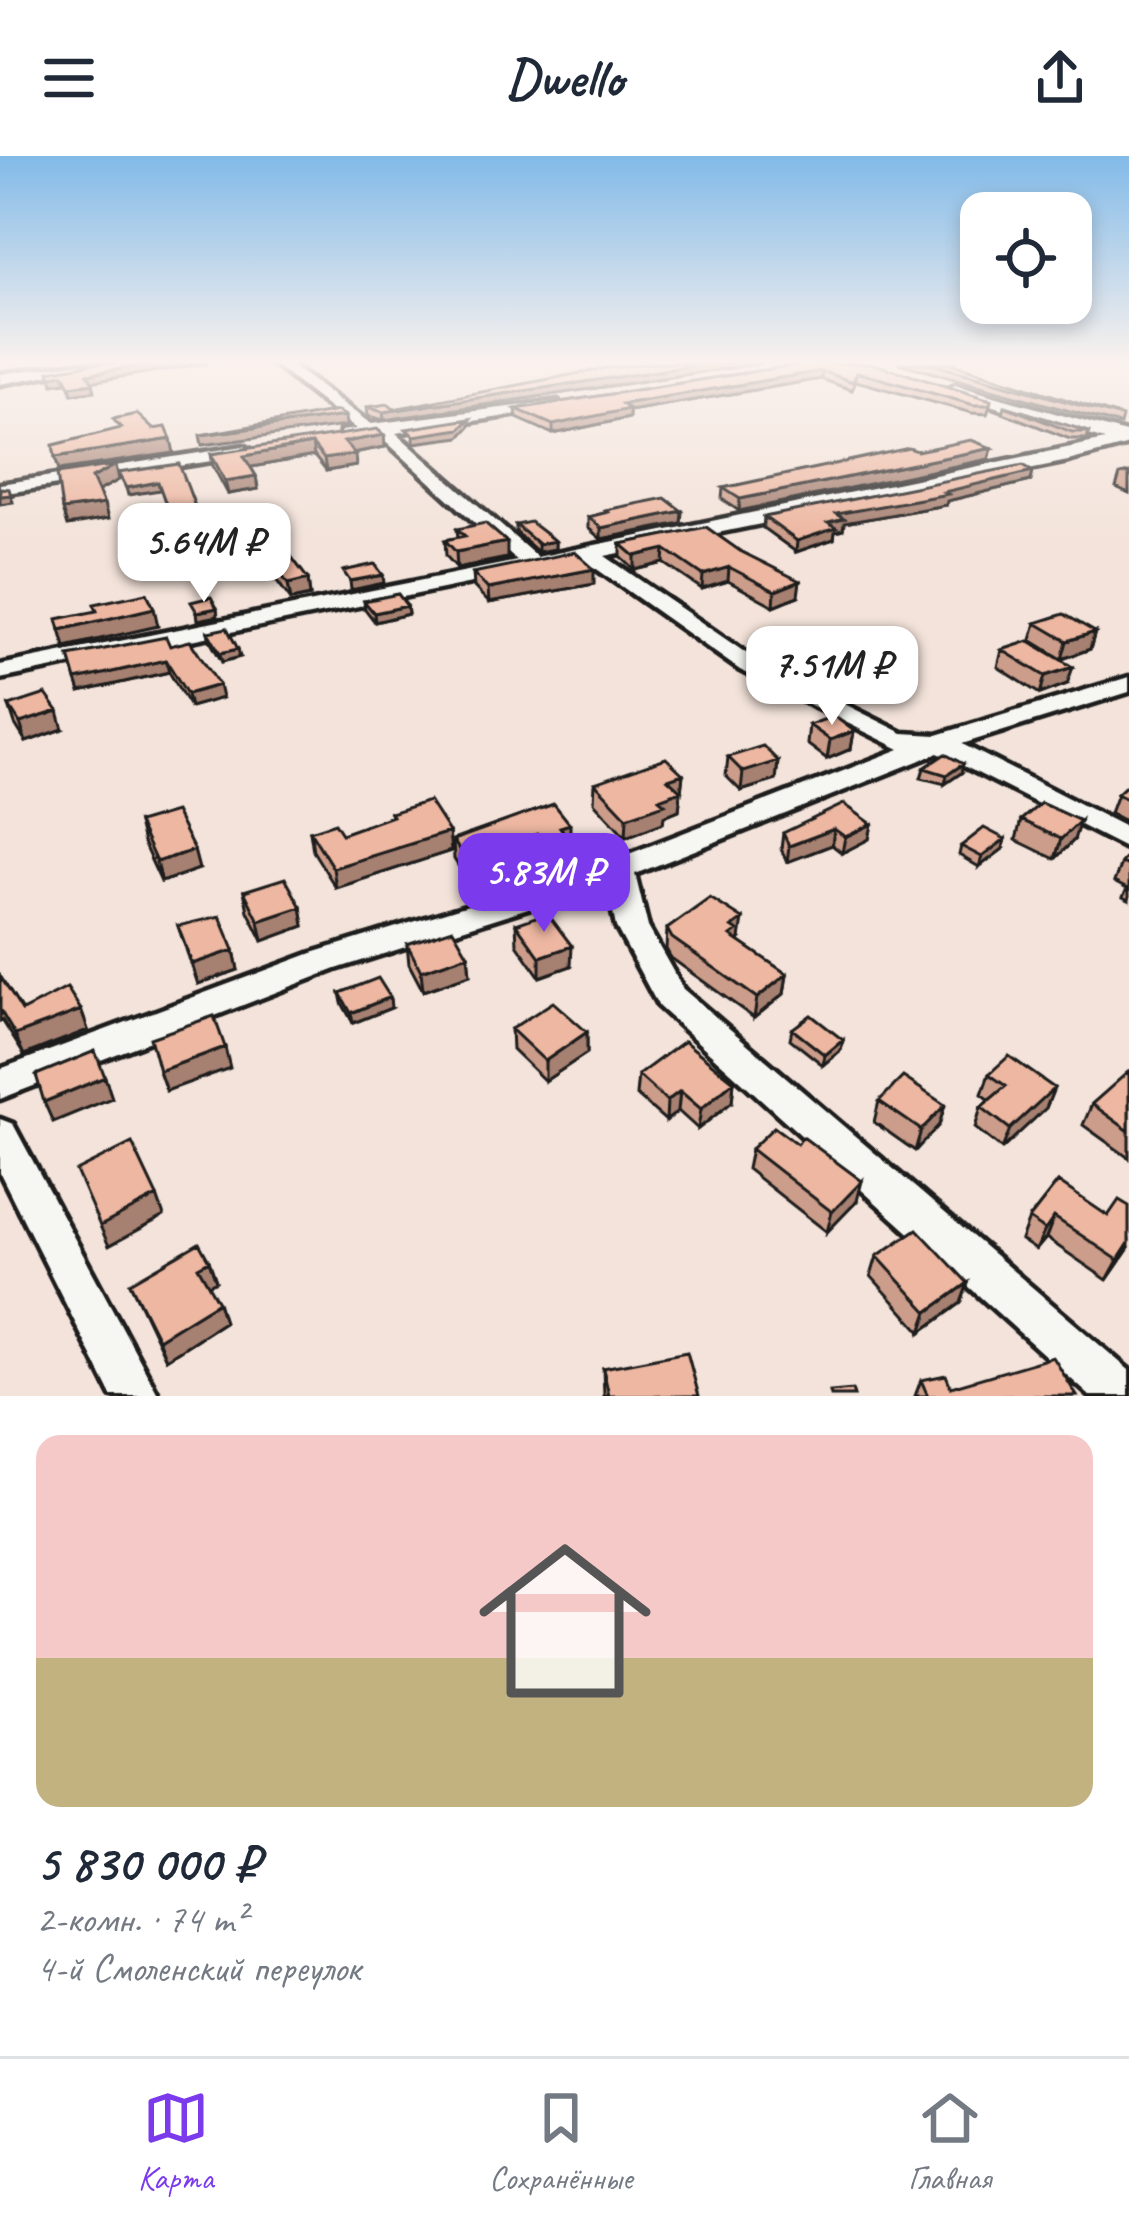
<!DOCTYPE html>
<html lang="ru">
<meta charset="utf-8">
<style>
:root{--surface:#fff;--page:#f2f2f3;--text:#1f2937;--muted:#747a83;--line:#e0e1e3;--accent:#7c3aed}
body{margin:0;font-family:Caveat,sans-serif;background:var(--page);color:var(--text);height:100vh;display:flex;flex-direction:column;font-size:45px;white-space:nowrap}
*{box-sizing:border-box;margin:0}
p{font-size:39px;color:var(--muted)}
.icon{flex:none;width:66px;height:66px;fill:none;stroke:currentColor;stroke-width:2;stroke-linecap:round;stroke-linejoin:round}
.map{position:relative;height:1240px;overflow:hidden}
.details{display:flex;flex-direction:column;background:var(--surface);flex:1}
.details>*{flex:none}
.tools{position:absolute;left:960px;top:36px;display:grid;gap:24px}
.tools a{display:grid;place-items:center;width:132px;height:132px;border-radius:24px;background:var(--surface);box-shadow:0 6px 18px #0003;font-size:60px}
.price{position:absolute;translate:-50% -102px;padding:0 27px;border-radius:24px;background:#fff;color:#222;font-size:39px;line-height:78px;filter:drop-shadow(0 3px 6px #0008)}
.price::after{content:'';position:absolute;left:50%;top:72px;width:36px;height:27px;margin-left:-18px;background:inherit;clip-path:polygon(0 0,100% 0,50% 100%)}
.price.on{background:var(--accent);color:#fff}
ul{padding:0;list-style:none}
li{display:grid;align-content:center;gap:24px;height:636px;padding:0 36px}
li span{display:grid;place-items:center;height:372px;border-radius:24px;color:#555}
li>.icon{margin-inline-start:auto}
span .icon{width:216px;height:216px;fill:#fffc;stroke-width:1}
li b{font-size:51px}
header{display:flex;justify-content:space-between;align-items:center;height:156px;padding:0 36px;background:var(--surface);font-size:54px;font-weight:800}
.menu{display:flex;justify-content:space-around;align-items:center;height:168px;border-top:3px solid var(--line);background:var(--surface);font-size:33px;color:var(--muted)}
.menu a{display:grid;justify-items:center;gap:6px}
.menu .on{color:var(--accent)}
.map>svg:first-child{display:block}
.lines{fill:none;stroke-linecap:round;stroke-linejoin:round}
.minor-casing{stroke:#1c1c1c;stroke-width:9}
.minor{fill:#f6f6f2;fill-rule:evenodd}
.wall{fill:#cc9d8a;stroke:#1c1c1c;stroke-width:3}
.shaded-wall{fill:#a68071;stroke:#1c1c1c;stroke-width:3}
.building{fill:#edb7a1;stroke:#1c1c1c;stroke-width:3}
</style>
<header><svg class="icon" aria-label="menu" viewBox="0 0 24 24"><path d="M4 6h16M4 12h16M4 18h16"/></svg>Dwello<svg class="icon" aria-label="share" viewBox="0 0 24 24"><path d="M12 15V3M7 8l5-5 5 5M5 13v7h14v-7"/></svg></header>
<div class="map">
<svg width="1129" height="1240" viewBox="0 0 1129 1240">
<rect width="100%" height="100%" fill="#f3e3da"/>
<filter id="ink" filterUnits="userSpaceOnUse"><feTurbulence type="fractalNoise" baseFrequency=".00833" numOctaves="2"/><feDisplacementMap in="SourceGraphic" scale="24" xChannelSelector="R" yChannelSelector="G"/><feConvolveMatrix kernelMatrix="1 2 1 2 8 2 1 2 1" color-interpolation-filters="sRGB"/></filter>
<g filter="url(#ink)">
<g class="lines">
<g class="minor-casing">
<path id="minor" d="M76,207h37l-113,21v-10z
M272,207h16l83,61 187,-23v6l-6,2 -156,24 141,124 568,-117 -155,-47 -3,-3 8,-5 174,49v11l-61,16 -463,95 151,104 147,73 34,2 192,-58v15l-167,52 167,85v21l-191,-97 -303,121 13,53 35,62 446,381v26h-39l-431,-389 -43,-80 -9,-44 -271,86 -336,130v-30l312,-116 296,-91 292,-113 -160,-79 -156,-110 -584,119v-14l517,-104 -138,-126 -38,4v-8l15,-2z
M244,290l9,5 -3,4 -250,39v-10z
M0,963l13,5 146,272h-47l-112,-223z"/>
</g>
<use href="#minor" class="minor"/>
</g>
<path class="wall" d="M710,207h53l-379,57 -16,-4 -1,-9 27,2z
M808,207l183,37 -2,9 -2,5 -15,-1 -116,-32 -4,9 -31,-11 -192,32v7l-76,16 -36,-16 -1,-9z
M898,207h58v2l166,52 -2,8z
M1005,250l84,26 -2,7h-17l-67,-26z
M384,279l1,12 -32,6 3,13 -30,5 -12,-15 -63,11 5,9 2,13 -30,5 -15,-28 -2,-12z
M992,292l-3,11 -250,52 -17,-12 1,-11 194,-37z
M1129,317v21l-13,-6 4,-13z
M1031,325l-84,20 -1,4 -102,18 -1,7 -8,2 -1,7 -38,13 -33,-24 1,-11z
M605,354l77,1 -1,12 -80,16 -13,-11v-11l17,-4z
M516,369l39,16v8l-17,3 -22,-20z
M706,371l92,69 -24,10 -46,-25 -26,8 -38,-26 -29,7 -14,-13v-13z
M457,373l50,29 -50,10 -11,-12 -1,-16 13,-2z
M256,383l52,40 2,17 -19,4 -33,-45z
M473,417l121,11 -105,19 -15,-16z
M364,445l43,5 1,8 -33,8 -10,-13z
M1036,467l59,9 -5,17 -28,10 -31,-19z
M208,476l32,25 -18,5 -12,-21z
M170,490l52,52 -32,9 -21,-35 -89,20 -11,-36z
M1002,494l65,34 -27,10 -42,-27z
M9,550l54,23 -37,13 -11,-18z
M809,569l45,6 -3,18 -24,10 -20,-15z
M728,601l50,4 -2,19 -35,11 -15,-15z
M924,612l37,5 -16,11 -24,-6z
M683,618l-4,36 -15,6 -1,7 -37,14 -32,-35 1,-19z
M1129,627v40l-19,-10 7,-19z
M554,648l16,36 3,23 -23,8 -13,-18 -70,27 -13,-21 -1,-19z
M390,657l59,19 2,19 -115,37 -23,-37 -3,-20 32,3 49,-17z
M1021,664l53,20 -19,19 -39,-19z
M138,667l61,46 -38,13 -18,-39z
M872,668l-3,15 -27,14 -10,-8 -45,17 -6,-13 2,-16z
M961,690l42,3 -24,18 -20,-12z
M1129,698v46l-6,-3 4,-8 -13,-7 7,-19z
M244,735l57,16 3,19 -41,15 -15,-30z
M516,768l55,42 -31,11 -23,-33z
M178,770l56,24 4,20 -40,14z
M667,773l73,10 -2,2 49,33 -3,20 -30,24 -83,-60 -5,-9z
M407,788l61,11 2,20 -47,16 -14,-27z
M0,820l22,35 59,-1 7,20 -64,25 -22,-35 -2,1z
M340,837l51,15 -38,15 -11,-20z
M511,873l76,3v21l-42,28 -33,-32z
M792,873l51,11 -2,10 -18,15 -33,-26z
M1129,916v86l-46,-33 9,-21z
M989,918l65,14 -8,20 -44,41 -27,-21 6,-21 9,-7 -8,-6z
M638,919l96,6 -2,21 -34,27 -20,-18 -12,10 -30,-26z
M879,945l66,4 -6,20 -24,26 -41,-29z
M751,993l106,52 -30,31 -80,-63z
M1058,1026l71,66 -22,32 -61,-42 -10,12 -15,-10 8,-21z
M877,1100l91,27 -7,20 -40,29 -50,-56z
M209,1105l7,20 -8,4 16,37 -58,37 -36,-76z
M603,1212l96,28h-95z
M921,1224l30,7 126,9h-162z"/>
<path class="shaded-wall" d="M158,207h50l-118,19 -2,-8z
M710,207h53l-379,57 -1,-8z
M822,215l-1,8 -192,32v7l-76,16v-9l69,-21z
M64,218l2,8 -13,2 -2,-8z
M93,227l2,8 -23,3 -2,-8z
M345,260l1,10 -144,19 -2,-10z
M470,263v7l-10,11 -46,6v-7z
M384,279l1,12 -39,7 -2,-12z
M171,283l3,14 -115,17 -4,-13z
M312,288l2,12 -68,12 -2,-12z
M992,292l-3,11 -250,52 1,-12z
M355,298l1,12 -30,5 -2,-12z
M116,309l3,15 -24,13 -3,-15z
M1033,315l-2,10 -84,20 -1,4 -102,18 -1,7 -8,2 -1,7 -38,13 1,-11 31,-18 8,-9z
M256,320l2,13 -30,5 -3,-13z
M158,326l2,8 -32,5 -2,-7z
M11,339l2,7 -13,2v-8z
M104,348l4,15 -41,7 -5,-16z
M196,353l2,8 -27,4 -2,-8z
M682,355l-1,12 -80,16v-11z
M555,385v8l-17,3v-8z
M507,386v16l-50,10 -1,-16z
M665,393l-1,14 -29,7v-14z
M729,411l-1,14 -26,8 1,-14z
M594,413v15l-105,19 -1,-14z
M383,419l1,8 -33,7 -1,-9z
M308,423l2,17 -19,4 -3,-16z
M800,425l-2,15 -24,10 1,-15z
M407,450l1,8 -33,8 -1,-9z
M154,452l4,18 -93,21 -5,-17z
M217,452l1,8 -20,4 -1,-8z
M1095,476l-5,17 -28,10 5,-18z
M238,493l2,8 -18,5 -2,-9z
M166,504l3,12 -89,20 -4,-12z
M1073,511l-6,17 -27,10 5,-18z
M219,529l3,13 -32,9 -3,-13z
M58,555l5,18 -37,13 -6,-19z
M854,575l-3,18 -24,10 3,-19z
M778,605l-2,19 -35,11 2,-19z
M963,608l-2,9 -16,11 2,-9z
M683,618l-4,36 -15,6 -1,7 -37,14 1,-20 32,-18 9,-20z
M1080,665l-6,19 -19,19 6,-20z
M570,668v19l-10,-16z
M872,668l-3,15 -27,14 3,-16z
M834,673l-2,16 -45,17 2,-16z
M449,676l2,19 -115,37 -3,-20z
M537,678v19l-70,27 -1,-19z
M1005,683l-2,10 -24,18 3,-10z
M573,688v19l-23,8v-20z
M194,694l5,19 -38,13 -5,-20z
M301,751l3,19 -41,15 -4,-20z
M743,763l-3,20 -11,17 3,-29z
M572,790l-1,20 -31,11v-20z
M234,794l4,20 -40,14 -6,-20z
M468,799l2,20 -47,16 -2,-20z
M787,818l-3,20 -30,24 3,-20z
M390,841l1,11 -38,15 -2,-10z
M81,854l7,20 -64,25 -9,-20z
M587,876v21l-42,28v-20z
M843,884l-2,10 -18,15 2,-10z
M225,891l5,21 -64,23 -7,-20z
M105,921l7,21 -59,24 -9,-20z
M734,925l-2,21 -34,27 3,-20z
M1054,932l-8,20 -44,41 8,-20z
M680,935l-2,20 -12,10 1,-20z
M945,949l-6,20 -24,26 6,-21z
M862,1025l-5,20 -30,31 5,-20z
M157,1040l7,20 -55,30 -9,-20z
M1054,1061l-8,21 -10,12 9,-20z
M1129,1087v5l-22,32 11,-20z
M209,1105l7,20 -11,6 -7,-20z
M968,1127l-7,20 -40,29 7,-20z
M218,1146l6,20 -58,37 -8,-20z"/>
<path class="building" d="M94,207h64l-70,11 5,9 -23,3 -6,-12 -13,2 -2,-5z
M650,207h60l-327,49 -16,-5 21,-3 6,5 212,-41z
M808,207h63l120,37 -2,5h-15l-117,-33 -4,10 -31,-11 -200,33 7,5 -76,16 -37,-16z
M928,207h25l-1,1 170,53z
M1005,250l84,26h-17z
M338,255l7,5 -145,19z
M137,258l16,15 13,-2 5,12 -116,18 -2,-12 68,-17 -8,-9z
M470,263l-10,10 -46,7 -8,-7z
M377,273l7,6 -40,7 11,12 -31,5 -12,-15 -68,12 12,20 -31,5 -14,-27z
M971,284l21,8 -252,51 -17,-11 186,-40 8,3z
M179,308l17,45 -27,4 -11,-31 -32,6 -8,-15z
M116,309l-24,13 12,26 -42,6 -5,-36z
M1023,309l10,6 -89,21 4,2 -112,20 8,5 -16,4 8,5 -39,13 -33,-24z
M0,332l9,1 2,6 -11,1z
M665,342l17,13 -81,17 -13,-11 20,-5 -3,-2z
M530,366l25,19 -17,3 -22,-19z
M485,367l22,19 -51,10 -11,-12 20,-4 -8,-7z
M706,371l34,24 60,30 -25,10 -46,-24 -26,8 -38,-26 -30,7 -14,-12z
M270,372l38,51 -20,5 -32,-45z
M575,396l19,17 -106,20 -15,-16z
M375,408l8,11 -33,6 -7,-10z
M147,437l7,15 -94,22 -3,-11 40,-8 -3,-7z
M398,438l9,12 -33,7 -10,-12z
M211,441l6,11 -20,4 -6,-10z
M1064,458l31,18 -28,9 -31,-18z
M227,472l11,21 -18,4 -12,-21z
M166,481l4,9 20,-5 29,44 -32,9 -21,-34 -90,20 -7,-24z
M1029,485l44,26 -28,9 -43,-26z
M46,538l12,17 -38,12 -11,-17z
M834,560l20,15 -24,9 -21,-15z
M763,590l15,15 -35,11 -15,-15z
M945,598l18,10 -16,11 -23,-7z
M666,602l17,16 -15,5 13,12 -22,8 6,5 -38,13 -32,-34z
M1129,627v17l-12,-6z
M429,645l20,31 -116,36 -23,-37 25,-8 7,11 50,-18 -2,-3z
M1041,647l39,18 -19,18 -40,-19z
M554,648l16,20 -10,3 13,17 -23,7 -13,-17 -71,27 -13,-21z
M844,648l28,20 -27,13 -11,-8 -45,17 -6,-13z
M175,656l19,38 -38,12 -18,-39z
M984,672l21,11 -23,18 -21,-11z
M1129,698v12l-8,-3z
M285,722l16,29 -42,14 -15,-30z
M710,742l33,21 -11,8 6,4 -7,5 56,38 -30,24 -85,-60 -5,-9z
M547,757l25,33 -32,11 -24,-33z
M220,760l14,34 -42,14 -14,-38z
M453,773l15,26 -47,16 -14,-27z
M0,820l22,35 45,-23 14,22 -66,25 -15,-25z
M378,822l12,19 -39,16 -11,-20z
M553,846l34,30 -42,29 -34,-32z
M811,859l32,25 -18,15 -33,-26z
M214,860l11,31 -66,24 -9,-33z
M684,885l50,40 -33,28 -21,-18 -13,10 -29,-26z
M95,895l10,26 -61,25 -8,-27z
M1009,900l45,32 -44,41 -29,-22 25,-21 -17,-12z
M1128,916h1v59l-37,-27z
M903,921l42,28 -24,25 -42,-29z
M774,971l23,17 6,-7 59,44 -30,31 -81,-63z
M132,987l25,53 -57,30 -24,-55z
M1058,1026l50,34 11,-16 10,6v37l-11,17 -64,-43 -9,13 -16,-11z
M917,1073l51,54 -40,29 -51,-56z
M199,1087l10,18 -11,6 20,35 -60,37 -28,-56z
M687,1196l12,44h-90l-6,-28z
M1053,1201l24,39h-149l-7,-16 25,-5 5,12z
M852,1234l2,6h-23l-1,-4z"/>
</g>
<linearGradient id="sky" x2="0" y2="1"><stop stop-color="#82bae8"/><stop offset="0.54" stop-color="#faf2ee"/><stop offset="1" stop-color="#faf2ee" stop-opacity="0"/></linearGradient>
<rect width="1129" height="381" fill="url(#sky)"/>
</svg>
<div class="tools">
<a><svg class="icon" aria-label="locate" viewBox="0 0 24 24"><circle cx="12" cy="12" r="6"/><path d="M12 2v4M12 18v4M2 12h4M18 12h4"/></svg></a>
</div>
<b class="price" style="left:204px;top:449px">5.64M ₽</b>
<b class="price" style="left:832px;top:572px">7.51M ₽</b>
<b class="price on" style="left:544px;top:779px">5.83M ₽</b>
</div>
<section class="details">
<ul>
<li><span style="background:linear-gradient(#f6c9c9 60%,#c2b280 0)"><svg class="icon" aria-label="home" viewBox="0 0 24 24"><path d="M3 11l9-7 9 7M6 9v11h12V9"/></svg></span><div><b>5 830 000 ₽</b><p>2-комн. · 74 m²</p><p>4-й Смоленский переулок</p></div></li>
</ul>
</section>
<nav class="menu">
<a class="on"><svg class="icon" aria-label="map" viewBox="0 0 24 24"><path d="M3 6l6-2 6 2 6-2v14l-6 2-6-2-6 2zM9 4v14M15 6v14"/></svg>Карта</a>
<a><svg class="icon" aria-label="saved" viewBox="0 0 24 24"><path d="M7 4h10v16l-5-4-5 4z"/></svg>Сохранённые</a>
<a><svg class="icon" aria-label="home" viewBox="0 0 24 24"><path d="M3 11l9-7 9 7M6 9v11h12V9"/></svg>Главная</a>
</nav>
